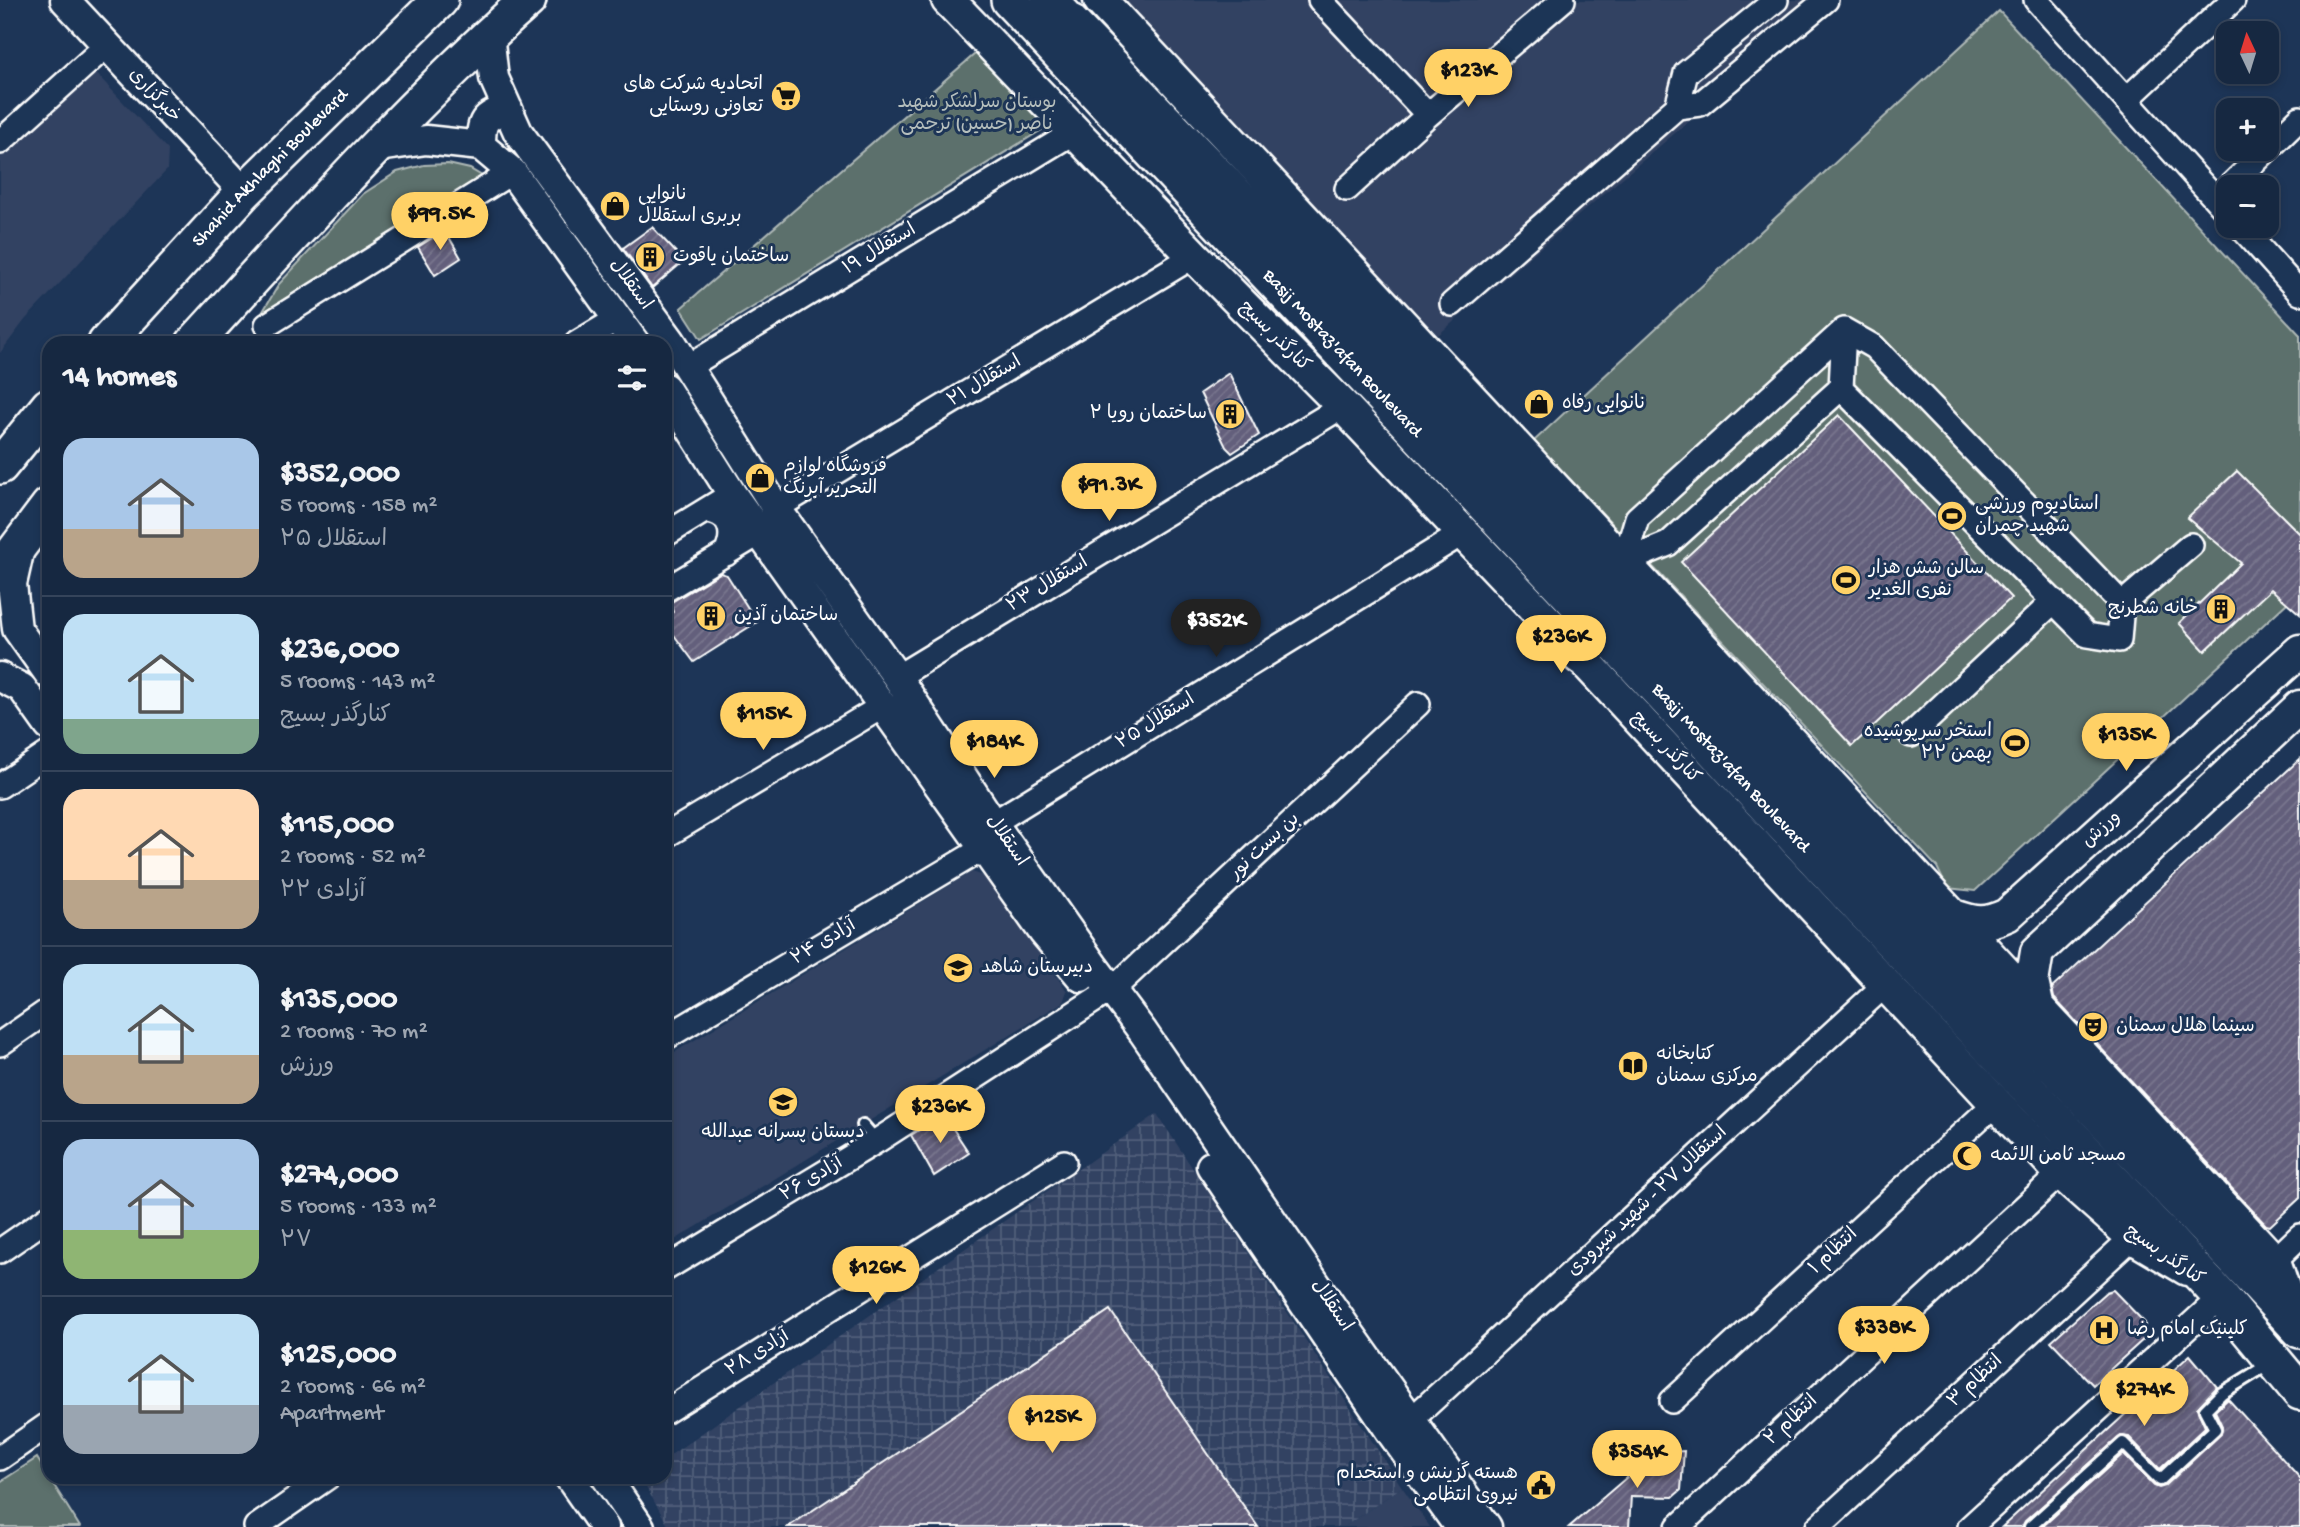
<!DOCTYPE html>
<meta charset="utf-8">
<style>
:root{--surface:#162841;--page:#1f3048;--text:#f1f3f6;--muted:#9ea6b1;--line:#35445a;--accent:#ffd166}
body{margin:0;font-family:"Gochi Hand","Playpen Sans Arabic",sans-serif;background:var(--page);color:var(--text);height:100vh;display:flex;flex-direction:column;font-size:26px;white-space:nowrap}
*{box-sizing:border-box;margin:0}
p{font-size:23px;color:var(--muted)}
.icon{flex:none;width:38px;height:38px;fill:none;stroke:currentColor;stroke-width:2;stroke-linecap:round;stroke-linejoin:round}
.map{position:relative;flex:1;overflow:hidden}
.drawer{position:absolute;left:42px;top:336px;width:630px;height:1148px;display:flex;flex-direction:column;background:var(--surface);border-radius:21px;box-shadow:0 4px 10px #0003,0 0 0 2px var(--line)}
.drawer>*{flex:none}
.needle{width:46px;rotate:356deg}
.fabs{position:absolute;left:2216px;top:21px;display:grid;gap:14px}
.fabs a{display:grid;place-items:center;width:63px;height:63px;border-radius:14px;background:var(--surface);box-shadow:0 4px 10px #0003,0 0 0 2px var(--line);font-size:35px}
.price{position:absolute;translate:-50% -60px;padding:0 16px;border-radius:24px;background:var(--accent);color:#111;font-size:23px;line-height:46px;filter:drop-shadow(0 2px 4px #0008)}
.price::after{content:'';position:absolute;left:50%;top:42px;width:21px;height:16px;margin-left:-10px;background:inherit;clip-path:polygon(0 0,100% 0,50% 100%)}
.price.on{background:#222;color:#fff}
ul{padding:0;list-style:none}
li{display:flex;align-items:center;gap:21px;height:175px;padding:0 21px}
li+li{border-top:2px solid var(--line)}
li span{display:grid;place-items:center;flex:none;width:196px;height:140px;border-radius:21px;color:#555}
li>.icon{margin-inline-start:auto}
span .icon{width:84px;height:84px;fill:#fffc;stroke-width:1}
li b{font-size:30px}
h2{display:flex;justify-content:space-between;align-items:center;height:84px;padding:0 21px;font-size:30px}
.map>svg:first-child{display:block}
.built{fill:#324262}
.industrial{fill:url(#industrial-grid)}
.park{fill:#5c706c;stroke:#aeb8b6;stroke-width:2}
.building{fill:url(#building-hatch);stroke:#fff;stroke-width:2}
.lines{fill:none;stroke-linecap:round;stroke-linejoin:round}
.service-casing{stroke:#fff;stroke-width:16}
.minor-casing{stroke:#fff;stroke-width:28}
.tertiary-casing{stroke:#fff;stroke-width:33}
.secondary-casing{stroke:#fff;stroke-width:37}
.primary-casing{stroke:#fff;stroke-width:40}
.service{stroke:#1d3557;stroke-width:10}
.minor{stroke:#1d3557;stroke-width:23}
.tertiary{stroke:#1d3557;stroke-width:28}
.secondary{stroke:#1d3557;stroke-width:32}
.primary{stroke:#1d3557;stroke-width:35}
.labels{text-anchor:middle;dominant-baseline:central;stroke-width:6;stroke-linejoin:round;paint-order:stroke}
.poi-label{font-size:19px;fill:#fff;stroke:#1d3557;text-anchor:start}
.street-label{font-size:19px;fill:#fff;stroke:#1d3557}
.park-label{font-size:19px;fill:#b6bfbd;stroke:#1d3557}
</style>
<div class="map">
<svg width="2300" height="1527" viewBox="0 0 2300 1527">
<defs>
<pattern id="industrial-grid" width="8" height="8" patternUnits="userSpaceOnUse" patternTransform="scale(1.75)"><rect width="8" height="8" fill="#324262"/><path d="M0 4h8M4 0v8" fill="none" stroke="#515e7a"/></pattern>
<pattern id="building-hatch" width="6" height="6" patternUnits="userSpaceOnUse" patternTransform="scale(1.75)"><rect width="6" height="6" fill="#635f7b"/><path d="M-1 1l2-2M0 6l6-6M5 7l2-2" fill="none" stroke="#7a778f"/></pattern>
</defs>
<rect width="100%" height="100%" fill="#1d3557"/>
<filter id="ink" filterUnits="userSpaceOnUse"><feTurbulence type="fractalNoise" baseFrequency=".0143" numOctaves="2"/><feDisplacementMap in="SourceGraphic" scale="14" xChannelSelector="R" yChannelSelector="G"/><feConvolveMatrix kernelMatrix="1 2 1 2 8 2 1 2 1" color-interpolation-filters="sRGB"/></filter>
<g filter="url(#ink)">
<path class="built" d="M1118,0h713l-393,335 -200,-205z
M93,70l75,80 -1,20 -142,150 -25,33v-201z
M972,872l12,4 83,115 -4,11 -398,244v-188z
M1402,1487l28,40h-86z"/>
<path class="industrial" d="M1157,1114l245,373 -58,40h-675l-29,-50h25v-18z"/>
<path class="park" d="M1999,11l301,324v256l-325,300 -28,-3 -10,-21 -403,-426z
M982,48l66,78 -347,213 -20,-31z
M448,164l22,5 12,7 -220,137 17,-29 84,-90 34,-22 27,-7z
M37,1458l43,69h-80v-45z"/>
<path class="building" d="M652,227l32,34 -32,27 -29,-40z
M445,230l16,28 -26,17 -17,-28z
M1229,373l30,62 -27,18 -6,-6 -26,-54z
M1839,415l172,183 -159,148 -171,-184z
M2237,471l63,63v80l-29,-25 -66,62 -26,-28 62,-60 -54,-45z
M720,573l7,2 30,47 -63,40 -29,-39v-4l8,-7 -3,-9z
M986,735l12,18 -20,12 -14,-17z
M2300,759v439l-30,28 -4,-1 -212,-227 -2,-10z
M944,1115l25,38 -35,23 -23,-41z
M2113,1290l32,33v15l-52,47 -42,-44 55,-49z
M1110,1310l148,217h-470z
M2190,1355l27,32 -20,21 8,19 -45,42 -31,-32 -8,-1 -96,85 -3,6h-20z
M2228,1399l72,79v49h-258l81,-73 31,32 5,2 6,-2 56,-52 1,-8 -7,-15z
M1663,1446l6,6 15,-1 -3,39 -8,7 -42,-1 -2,31h-60z"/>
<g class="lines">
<g class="service-casing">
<path id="service" d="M863,1125l14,16
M2030,1527l93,-84 37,37 55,-51 -10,-19 17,-17 47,-29"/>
</g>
<g class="minor-casing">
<path id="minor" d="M1320,0l108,115
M2036,0l192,213
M2126,100l107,-100
M1677,107l23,-3 126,-104
M0,142l107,-97
M2229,187l71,-69
M1347,189l81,-74 135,-115
M2240,226l60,67
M1452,304l225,-197 9,-34 90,-73
M267,325l245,-153
M1844,330l30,17 248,257 -3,36 -32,-5 -246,-247 -173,156 -44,18 13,-44z
M577,343l40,-24
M686,368l388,-236
M1841,388l3,-58
M776,508l418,-252
M705,511c26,1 31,22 21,43
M665,535l67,-41
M665,590l95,-57
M2122,604l69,-59
M897,677l446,-271
M1911,735l143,-134
M0,786l49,-33
M993,823l470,-290
M665,836l218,-130
M1112,990l306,-286
M665,1038l319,-190
M0,1044l49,-34
M0,1251l49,-34
M2274,1261l26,-25
M665,1269l212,-128 221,-143
M1672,1401l324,-298
M665,1412l399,-250
M1411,1420l474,-435
M0,1458l49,-34
M256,1527l72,-50
M1678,1527l383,-354
M1818,1527l315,-290
M1970,1527l251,-230"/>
</g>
<g class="tertiary-casing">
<path id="tertiary" d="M65,0l179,192
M489,34l5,44 24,54 153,209 105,167 121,169 96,146 102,145 48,64 206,300 138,195
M481,146c0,-25 2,-30 27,-37
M372,148l54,-8 55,6 31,26 123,171
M665,388l67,106 311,438 38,45
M21,544l-9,40 5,45 32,45
M0,677l22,11 27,38
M1211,1166l179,265 69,96
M569,1477l35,50
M606,1477l34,50"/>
</g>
<g class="secondary-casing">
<path id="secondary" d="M948,0l246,256 149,150 237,250 481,517 72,64 54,32
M1100,0l1174,1261 22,65
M1954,916c23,8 31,9 53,-1l293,-264
M2038,1009l-6,-27 5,-30 263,-245"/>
</g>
<g class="primary-casing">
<g id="primary">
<path id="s1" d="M1009,0l596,633 616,664 79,95"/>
<path d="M1049,0l304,316 947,1014"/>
<path id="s2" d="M106,343l138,-151 196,-192"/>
<path d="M194,343c108,-118 214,-237 334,-343"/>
<path d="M0,466l49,-60"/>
<path d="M0,571l49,-65"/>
<path d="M1580,656l25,-23"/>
</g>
</g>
<use href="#service" class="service"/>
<use href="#minor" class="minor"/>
<use href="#tertiary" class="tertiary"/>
<use href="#secondary" class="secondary"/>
<use href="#primary" class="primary"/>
</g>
</g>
<defs>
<g id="supermarket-disc" transform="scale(1.575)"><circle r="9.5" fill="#ffd166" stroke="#1d3557"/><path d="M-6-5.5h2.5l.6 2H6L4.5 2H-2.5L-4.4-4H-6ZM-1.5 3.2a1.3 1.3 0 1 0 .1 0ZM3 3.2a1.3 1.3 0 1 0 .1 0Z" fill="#111"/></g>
<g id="shop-disc" transform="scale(1.575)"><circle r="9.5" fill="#ffd166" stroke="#1d3557"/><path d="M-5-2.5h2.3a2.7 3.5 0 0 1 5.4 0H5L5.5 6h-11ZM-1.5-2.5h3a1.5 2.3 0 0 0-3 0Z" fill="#111"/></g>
<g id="building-disc" transform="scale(1.575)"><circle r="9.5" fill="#ffd166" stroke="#1d3557"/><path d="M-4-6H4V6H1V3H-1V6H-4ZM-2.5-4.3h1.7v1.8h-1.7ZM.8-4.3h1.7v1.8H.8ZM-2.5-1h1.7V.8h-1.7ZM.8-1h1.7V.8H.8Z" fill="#111"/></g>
<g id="stadium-disc" transform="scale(1.575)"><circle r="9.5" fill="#ffd166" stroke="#1d3557"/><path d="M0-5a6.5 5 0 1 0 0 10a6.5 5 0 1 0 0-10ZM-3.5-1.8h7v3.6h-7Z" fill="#111"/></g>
<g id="school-disc" transform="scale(1.575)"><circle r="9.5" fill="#ffd166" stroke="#1d3557"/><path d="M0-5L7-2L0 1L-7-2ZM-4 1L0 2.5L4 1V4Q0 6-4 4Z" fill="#111"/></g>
<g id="theatre-disc" transform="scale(1.575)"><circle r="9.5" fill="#ffd166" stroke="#1d3557"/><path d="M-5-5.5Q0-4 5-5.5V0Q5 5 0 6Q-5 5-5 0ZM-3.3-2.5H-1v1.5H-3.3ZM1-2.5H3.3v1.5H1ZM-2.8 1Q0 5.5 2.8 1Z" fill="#111"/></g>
<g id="library-disc" transform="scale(1.575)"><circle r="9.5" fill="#ffd166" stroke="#1d3557"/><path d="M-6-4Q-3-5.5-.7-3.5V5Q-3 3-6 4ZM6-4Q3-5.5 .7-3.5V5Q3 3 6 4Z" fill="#111"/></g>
<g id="mosque-disc" transform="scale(1.575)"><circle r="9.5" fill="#ffd166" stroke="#1d3557"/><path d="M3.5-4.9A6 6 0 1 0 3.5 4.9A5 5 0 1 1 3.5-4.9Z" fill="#111"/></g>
<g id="hospital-disc" transform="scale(1.575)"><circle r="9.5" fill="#ffd166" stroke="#1d3557"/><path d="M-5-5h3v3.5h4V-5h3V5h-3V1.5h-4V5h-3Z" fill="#111"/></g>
<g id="civic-disc" transform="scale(1.575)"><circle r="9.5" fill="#ffd166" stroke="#1d3557"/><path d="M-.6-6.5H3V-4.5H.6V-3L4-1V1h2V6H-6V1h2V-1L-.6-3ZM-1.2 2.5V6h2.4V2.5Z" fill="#111"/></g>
</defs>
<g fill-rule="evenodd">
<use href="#supermarket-disc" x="786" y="96"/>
<use href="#shop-disc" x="615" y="206"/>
<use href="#building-disc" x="650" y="257"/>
<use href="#shop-disc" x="1539" y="404"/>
<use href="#building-disc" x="1230" y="414"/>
<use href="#shop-disc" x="760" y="478"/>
<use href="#stadium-disc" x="1952" y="516"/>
<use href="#stadium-disc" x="1846" y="580"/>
<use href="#building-disc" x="2221" y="609"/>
<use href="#building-disc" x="711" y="616"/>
<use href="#stadium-disc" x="2015" y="743"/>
<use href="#school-disc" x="958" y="968"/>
<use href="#theatre-disc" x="2093" y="1027"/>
<use href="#library-disc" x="1633" y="1066"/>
<use href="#school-disc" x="783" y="1102"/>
<use href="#mosque-disc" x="1967" y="1156"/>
<use href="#hospital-disc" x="2104" y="1330"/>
<use href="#civic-disc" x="1541" y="1485"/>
</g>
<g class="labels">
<g class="poi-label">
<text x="763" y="85" text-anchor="end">اتحادیه شرکت های<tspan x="763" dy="22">تعاونی روستایی</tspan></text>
<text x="638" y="195">نانوایی<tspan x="638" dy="22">بربری استقلال</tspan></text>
<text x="673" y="257">ساختمان یاقوت</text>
<text x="1562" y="404">نانوایی رفاه</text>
<text x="1207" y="414" text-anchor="end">ساختمان رویا ۲</text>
<text x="783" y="467">فروشگاه لوازم<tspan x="783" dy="22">التحریر آبرنگ</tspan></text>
<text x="1975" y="505">استادیوم ورزشی<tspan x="1975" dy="22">شهید چمران</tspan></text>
<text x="1869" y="569">سالن شش هزار<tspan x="1869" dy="22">نفری الغدیر</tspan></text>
<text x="2198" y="609" text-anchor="end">خانه شطرنج</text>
<text x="734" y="616">ساختمان آذین</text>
<text x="1992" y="732" text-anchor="end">استخر سرپوشیده<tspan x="1992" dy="22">۲۲ بهمن</tspan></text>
<text x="981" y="968">دبیرستان شاهد</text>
<text x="2116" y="1027">سینما هلال سمنان</text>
<text x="1656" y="1055">کتابخانه<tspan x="1656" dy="22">مرکزی سمنان</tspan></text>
<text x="783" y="1133" text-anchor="middle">دبستان پسرانه عبدالله</text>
<text x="1990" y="1156">مسجد ثامن الائمه</text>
<text x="2127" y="1330">کلینیک امام رضا</text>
<text x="1518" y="1474" text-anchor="end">هسته گزینش و استخدام<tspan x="1518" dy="22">نیروی انتظامی</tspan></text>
</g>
<g class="street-label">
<text transform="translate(154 96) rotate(47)">خبرگزاری</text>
<text stroke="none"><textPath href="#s2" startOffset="240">Shahid Akhlaghi Boulevard</textPath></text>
<text transform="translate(880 250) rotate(-31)">استقلال ۱۹</text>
<text transform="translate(630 285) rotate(54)">استقلال</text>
<text transform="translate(1274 337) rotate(45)">کنارگذر بسیج</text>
<text stroke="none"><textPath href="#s1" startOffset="486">Basij Mostaz'afan Boulevard</textPath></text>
<text transform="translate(985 382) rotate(-31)">استقلال ۲۱</text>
<text transform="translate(1048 585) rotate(-31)">استقلال ۲۳</text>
<text transform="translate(1156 722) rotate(-32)">استقلال ۲۵</text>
<text transform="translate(1665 748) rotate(47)">کنارگذر بسیج</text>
<text stroke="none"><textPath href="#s1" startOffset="1054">Basij Mostaz'afan Boulevard</textPath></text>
<text transform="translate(2102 830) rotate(-42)">ورزش</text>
<text transform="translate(1006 841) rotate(55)">استقلال</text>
<text transform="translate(1265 847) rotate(-43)">بن بست نور</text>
<text transform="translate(824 943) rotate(-31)">آزادی ۲۴</text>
<text transform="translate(812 1180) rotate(-31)">آزادی ۲۶</text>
<text transform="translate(1648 1202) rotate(-43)">استقلال ۲۷ - شهید شیرودی</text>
<text transform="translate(1834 1252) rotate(-43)">انتظام ۱</text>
<text transform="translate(2164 1256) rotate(35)">کنارگذر بسیج</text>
<text transform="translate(1331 1306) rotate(56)">استقلال</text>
<text transform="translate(758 1354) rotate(-32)">آزادی ۲۸</text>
<text transform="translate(1976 1382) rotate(-43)">انتظام ۳</text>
<text transform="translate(1792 1421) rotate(-43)">انتظام ۲</text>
</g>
<g class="park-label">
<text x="977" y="103">بوستان سرلشکر شهید<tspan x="977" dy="22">ناصر (حسین) ترحمی</tspan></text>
</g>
</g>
</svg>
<div class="fabs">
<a><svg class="needle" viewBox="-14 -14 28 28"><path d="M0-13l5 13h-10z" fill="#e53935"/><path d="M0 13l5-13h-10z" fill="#9ea6b1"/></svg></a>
<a>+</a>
<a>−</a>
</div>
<b class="price" style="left:1468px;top:109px">$123K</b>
<b class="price" style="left:440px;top:252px">$99.5K</b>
<b class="price" style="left:1109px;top:523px">$91.3K</b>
<b class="price on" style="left:1216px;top:659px">$352K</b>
<b class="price" style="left:1561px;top:675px">$236K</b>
<b class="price" style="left:763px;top:752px">$115K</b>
<b class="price" style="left:2126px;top:773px">$135K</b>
<b class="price" style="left:994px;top:780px">$184K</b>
<b class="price" style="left:940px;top:1145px">$236K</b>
<b class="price" style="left:876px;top:1306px">$126K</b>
<b class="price" style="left:1884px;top:1366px">$338K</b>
<b class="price" style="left:2144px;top:1428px">$274K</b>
<b class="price" style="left:1052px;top:1455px">$125K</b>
<b class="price" style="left:1637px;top:1490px">$354K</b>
<section class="drawer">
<h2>14 homes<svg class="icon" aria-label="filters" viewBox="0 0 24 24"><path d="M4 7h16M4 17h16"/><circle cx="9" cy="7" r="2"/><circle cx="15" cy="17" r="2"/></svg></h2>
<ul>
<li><span style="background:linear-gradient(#a9c7e8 65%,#b9a48a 0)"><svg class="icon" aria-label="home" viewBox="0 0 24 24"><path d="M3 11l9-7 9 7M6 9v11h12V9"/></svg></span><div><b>$352,000</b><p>5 rooms · 158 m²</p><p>استقلال ۲۵</p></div></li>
<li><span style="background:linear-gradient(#bfe0f5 75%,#7fa58c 0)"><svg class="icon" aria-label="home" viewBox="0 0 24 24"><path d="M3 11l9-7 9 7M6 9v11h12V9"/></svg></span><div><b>$236,000</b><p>5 rooms · 143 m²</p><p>کنارگذر بسیج</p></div></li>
<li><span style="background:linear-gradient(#ffd9b3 65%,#b9a48a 0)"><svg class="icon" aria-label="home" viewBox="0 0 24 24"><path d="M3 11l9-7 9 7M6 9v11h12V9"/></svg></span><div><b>$115,000</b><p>2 rooms · 52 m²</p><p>آزادی ۲۲</p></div></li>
<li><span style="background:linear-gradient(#bfe0f5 65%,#b9a48a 0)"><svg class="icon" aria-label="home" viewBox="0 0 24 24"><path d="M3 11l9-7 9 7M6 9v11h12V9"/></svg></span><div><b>$135,000</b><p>2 rooms · 70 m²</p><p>ورزش</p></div></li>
<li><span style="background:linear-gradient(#a9c7e8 65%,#8fb573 0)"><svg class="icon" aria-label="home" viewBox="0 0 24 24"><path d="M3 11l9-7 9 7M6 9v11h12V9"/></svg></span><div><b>$274,000</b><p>5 rooms · 133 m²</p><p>۲۷</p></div></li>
<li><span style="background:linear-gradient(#bfe0f5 65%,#9aa5b1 0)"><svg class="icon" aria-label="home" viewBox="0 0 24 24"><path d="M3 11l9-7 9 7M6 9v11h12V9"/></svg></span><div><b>$125,000</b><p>2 rooms · 66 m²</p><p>Apartment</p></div></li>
</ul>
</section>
</div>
